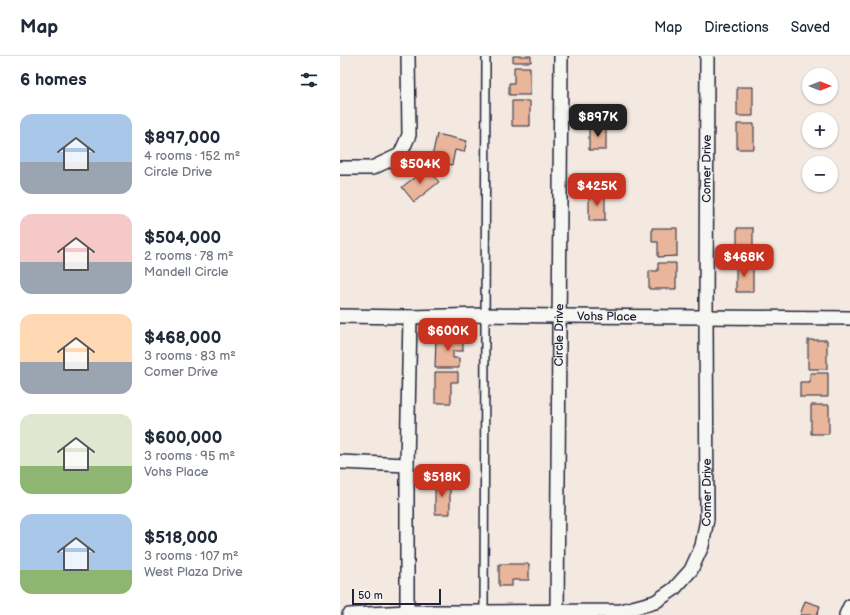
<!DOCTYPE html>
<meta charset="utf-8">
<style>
:root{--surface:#fff;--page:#f2f2f3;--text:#1f2937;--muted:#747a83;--line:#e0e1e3;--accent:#c8321e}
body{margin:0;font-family:"Balsamiq Sans",sans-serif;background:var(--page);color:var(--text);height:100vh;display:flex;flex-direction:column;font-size:15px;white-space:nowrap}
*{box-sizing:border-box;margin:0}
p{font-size:13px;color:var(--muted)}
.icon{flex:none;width:22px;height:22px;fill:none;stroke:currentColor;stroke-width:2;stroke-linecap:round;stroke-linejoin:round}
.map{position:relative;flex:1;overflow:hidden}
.sheet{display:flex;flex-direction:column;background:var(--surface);width:340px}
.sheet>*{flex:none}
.needle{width:26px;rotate:90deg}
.tools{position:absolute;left:462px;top:12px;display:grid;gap:8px}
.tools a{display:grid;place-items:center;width:36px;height:36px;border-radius:50%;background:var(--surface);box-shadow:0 1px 3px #0004;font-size:20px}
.scale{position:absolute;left:12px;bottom:10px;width:89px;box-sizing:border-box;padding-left:4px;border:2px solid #22223b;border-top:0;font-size:11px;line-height:14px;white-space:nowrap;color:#22223b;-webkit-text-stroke:3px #f6f6f2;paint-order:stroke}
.price{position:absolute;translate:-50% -34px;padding:0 9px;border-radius:8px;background:var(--accent);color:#fff;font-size:13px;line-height:26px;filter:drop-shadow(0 1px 2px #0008)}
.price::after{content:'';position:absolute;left:50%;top:24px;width:12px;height:9px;margin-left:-6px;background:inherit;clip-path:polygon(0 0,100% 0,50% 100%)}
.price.current{background:#222;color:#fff}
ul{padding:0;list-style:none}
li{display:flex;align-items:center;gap:12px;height:100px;padding:0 20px}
li span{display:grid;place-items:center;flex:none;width:112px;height:80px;border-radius:12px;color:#555}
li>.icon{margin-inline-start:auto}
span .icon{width:48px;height:48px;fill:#fffc;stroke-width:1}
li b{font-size:17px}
h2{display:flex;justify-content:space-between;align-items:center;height:48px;padding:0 20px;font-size:17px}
header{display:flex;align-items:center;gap:24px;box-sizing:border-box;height:56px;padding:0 20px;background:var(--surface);border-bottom:1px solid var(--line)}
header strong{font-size:19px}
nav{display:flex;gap:22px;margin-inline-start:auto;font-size:14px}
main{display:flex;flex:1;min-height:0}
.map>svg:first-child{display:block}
.building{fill:#e9b69b;stroke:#22223b}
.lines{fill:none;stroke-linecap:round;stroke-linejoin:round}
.lane-casing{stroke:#22223b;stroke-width:10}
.street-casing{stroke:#22223b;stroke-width:16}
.lane{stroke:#f6f6f2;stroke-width:7}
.street{stroke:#f6f6f2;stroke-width:13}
.labels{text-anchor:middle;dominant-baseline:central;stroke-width:4;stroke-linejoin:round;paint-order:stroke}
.street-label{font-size:12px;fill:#22223b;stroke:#f6f6f2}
</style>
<header>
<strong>Map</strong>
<nav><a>Map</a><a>Directions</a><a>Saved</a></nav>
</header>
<main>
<section class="sheet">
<h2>6 homes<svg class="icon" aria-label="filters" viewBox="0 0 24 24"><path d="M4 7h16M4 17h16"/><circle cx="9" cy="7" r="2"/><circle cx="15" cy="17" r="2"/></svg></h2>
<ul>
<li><span style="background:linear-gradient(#a9c7e8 60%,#9aa5b1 0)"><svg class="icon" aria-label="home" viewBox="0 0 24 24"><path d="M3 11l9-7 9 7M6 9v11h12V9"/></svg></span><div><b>$897,000</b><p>4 rooms · 152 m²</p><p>Circle Drive</p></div></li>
<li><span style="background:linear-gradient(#f6c9c9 60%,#9aa5b1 0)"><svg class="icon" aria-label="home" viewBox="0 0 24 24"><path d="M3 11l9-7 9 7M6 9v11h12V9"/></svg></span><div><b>$504,000</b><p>2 rooms · 78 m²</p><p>Mandell Circle</p></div></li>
<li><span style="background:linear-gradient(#ffd9b3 60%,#9aa5b1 0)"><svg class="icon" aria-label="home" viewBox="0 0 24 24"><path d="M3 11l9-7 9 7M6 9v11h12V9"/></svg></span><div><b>$468,000</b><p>3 rooms · 83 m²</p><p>Comer Drive</p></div></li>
<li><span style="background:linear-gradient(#dfe7d0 65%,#8fb573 0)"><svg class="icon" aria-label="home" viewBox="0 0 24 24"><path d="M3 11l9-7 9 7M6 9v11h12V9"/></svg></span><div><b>$600,000</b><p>3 rooms · 95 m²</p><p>Vohs Place</p></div></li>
<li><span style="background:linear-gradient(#a9c7e8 70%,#8fb573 0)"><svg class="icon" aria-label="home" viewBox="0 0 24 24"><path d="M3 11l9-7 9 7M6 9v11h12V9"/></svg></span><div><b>$518,000</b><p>3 rooms · 107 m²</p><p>West Plaza Drive</p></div></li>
</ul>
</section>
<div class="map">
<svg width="510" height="559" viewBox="0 0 510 559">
<rect width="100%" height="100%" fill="#f3e9e1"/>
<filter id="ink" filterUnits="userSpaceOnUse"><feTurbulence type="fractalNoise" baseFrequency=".025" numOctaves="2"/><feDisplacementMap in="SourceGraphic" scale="8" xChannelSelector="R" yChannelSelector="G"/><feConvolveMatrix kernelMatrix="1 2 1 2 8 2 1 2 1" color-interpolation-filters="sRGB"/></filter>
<g filter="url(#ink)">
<path class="building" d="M173,0h18v6h-18z
M174,11h16v28h-21v-12h5z
M397,31h16v29h-16z
M172,45h18v25h-18z
M397,68h17v25h-17z
M249,69h17v25h-17z
M97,78l30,7 -3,11 -9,-2 -3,15 -21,-4z
M87,112l12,14 -25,20 -12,-15z
M249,137h16v28h-16z
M312,172h25v28l-19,1v-15h-6z
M397,172h16v25h-16z
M318,207h18v26h-27v-18h9z
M396,207h17v29h-17z
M96,281l27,1v13h-10v7h6v10h-24z
M468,284h19v29h-19z
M95,316h23v10h-7v21h-16z
M470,317h18v24h-28v-15h10z
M471,349h18v29h-18z
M95,427h15v31h-15z
M159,508h30v16h-17v6h-13z
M465,545l15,5 -3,9h-17z"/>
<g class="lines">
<g class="lane-casing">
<path id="lane" d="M144,558l2,-558"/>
</g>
<g class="street-casing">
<g id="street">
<path d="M0,112h32l28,-13 9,-20 -1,-79"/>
<path id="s1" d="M0,260l70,1 75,-2 74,1 291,2"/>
<path d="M0,406l67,3"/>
<path id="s2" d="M9,559l58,-3h77l137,-1 34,-9 19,-13 17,-19 11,-24 5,-27 -1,-202 1,-261"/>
<path d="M67,559v-150l3,-148"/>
<path id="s3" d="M217,559l4,-559"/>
<path d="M506,559l4,-9"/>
</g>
</g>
<use href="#lane" class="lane"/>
<use href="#street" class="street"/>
</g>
</g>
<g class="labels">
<g class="street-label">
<text stroke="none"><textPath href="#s2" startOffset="760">Comer Drive</textPath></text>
<text stroke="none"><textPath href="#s1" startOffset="267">Vohs Place</textPath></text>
<text stroke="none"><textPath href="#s3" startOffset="280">Circle Drive</textPath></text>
<text stroke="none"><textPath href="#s2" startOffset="436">Comer Drive</textPath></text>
</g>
</g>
</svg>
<div class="tools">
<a><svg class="needle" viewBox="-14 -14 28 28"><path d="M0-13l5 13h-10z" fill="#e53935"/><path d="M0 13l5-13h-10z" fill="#747a83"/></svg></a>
<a>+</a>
<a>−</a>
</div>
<div class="scale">50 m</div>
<b class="price current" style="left:258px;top:82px">$897K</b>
<b class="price" style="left:80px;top:129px">$504K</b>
<b class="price" style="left:257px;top:151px">$425K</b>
<b class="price" style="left:404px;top:222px">$468K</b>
<b class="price" style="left:108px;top:296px">$600K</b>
<b class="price" style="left:102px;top:442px">$518K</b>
</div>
</main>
